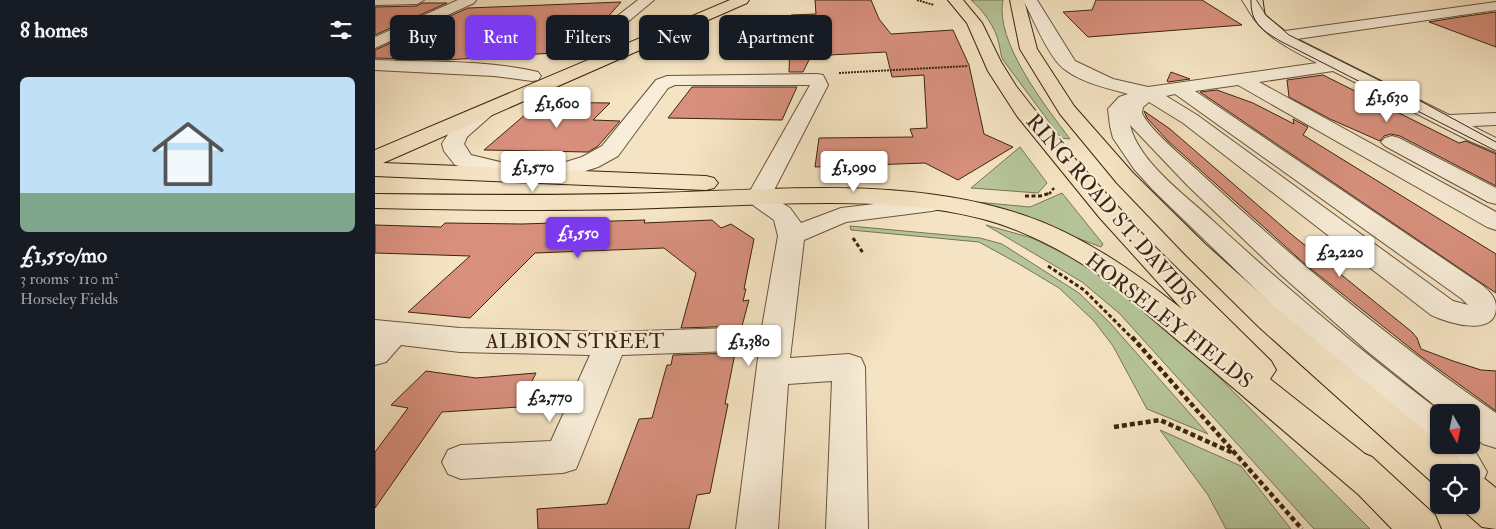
<!DOCTYPE html>
<meta charset="utf-8">
<style>
:root{--surface:#171b24;--page:#20242c;--text:#f1f3f6;--muted:#9ea1a6;--line:#363941;--accent:#7c3aed}
body{margin:0;font-family:"IM FELL Double Pica",serif;background:var(--page);color:var(--text);height:100vh;display:flex;flex-direction:column;font-size:19px;white-space:nowrap}
*{box-sizing:border-box;margin:0}
p{font-size:16px;color:var(--muted)}
.icon{flex:none;width:28px;height:28px;fill:none;stroke:currentColor;stroke-width:2;stroke-linecap:round;stroke-linejoin:round}
.map{position:relative;flex:1;overflow:hidden}
.panel{display:flex;flex-direction:column;background:var(--surface);width:375px}
.panel>*{flex:none}
.guide{position:absolute;left:15px;top:15px;width:475px;height:45px;display:flex;gap:10px}
.needle{width:32px;rotate:171deg}
.buttons{position:absolute;left:1055px;top:404px;display:grid;gap:10px}
.buttons a{display:grid;place-items:center;width:50px;height:50px;border-radius:8px;background:var(--surface);box-shadow:0 1px 4px #0004;font-size:25px}
.price{position:absolute;translate:-50% -42px;padding:0 11px;border-radius:5px;background:#fff;color:#222;font-size:16px;line-height:32px;filter:drop-shadow(0 1px 2px #0008)}
.price::after{content:'';position:absolute;left:50%;top:30px;width:15px;height:11px;margin-left:-8px;background:inherit;clip-path:polygon(0 0,100% 0,50% 100%)}
.price.selected{background:var(--accent);color:#fff}
ul{padding:0;list-style:none}
li{display:grid;align-content:center;gap:10px;height:265px;padding:0 20px}
li+li{border-top:1px solid var(--line)}
li span{display:grid;place-items:center;height:155px;border-radius:8px;color:#555}
li>.icon{margin-inline-start:auto}
span .icon{width:90px;height:90px;fill:#fffc;stroke-width:1}
li b{font-size:21px}
h2{display:flex;justify-content:space-between;align-items:center;height:60px;padding:0 20px;font-size:21px}
.tag{padding:0 18px;border-radius:8px;background:var(--surface);box-shadow:0 1px 4px #0004;font-size:18px;line-height:45px}
.tag.selected{background:var(--accent);color:#fff}
main{display:flex;flex:1;min-height:0}
.map>svg:first-child{display:block}
.green{fill:#b5c599;stroke:#787454}
.building{fill:#d8907d;stroke:#3c240f}
.lines{fill:none;stroke-linecap:round;stroke-linejoin:round}
.minor-casing{stroke:#6a543c;stroke-width:2}
.highway-casing{stroke:#3c240f;stroke-width:2}
.path-far3{stroke:#3c240f;stroke-width:2;stroke-dasharray:2 1;stroke-linecap:butt}
.path-far2{stroke:#3c240f;stroke-width:2.5;stroke-dasharray:3 2;stroke-linecap:butt}
.path-far1{stroke:#3c240f;stroke-width:3;stroke-dasharray:4 2.5;stroke-linecap:butt}
.path{stroke:#3c240f;stroke-width:4.5;stroke-dasharray:5 3;stroke-linecap:butt}
.minor{fill:#f8edd8;fill-rule:evenodd}
.highway{fill:#f5e4c3;fill-rule:evenodd}
.tram{stroke:#3c240f;stroke-width:1}
.labels{text-anchor:middle;dominant-baseline:central;stroke-width:4.5;stroke-linejoin:round;paint-order:stroke}
.street-label{font-size:21px;fill:#3c240f;stroke:#f8edd8}
</style>
<main>
<section class="panel">
<h2>8 homes<svg class="icon" aria-label="filters" viewBox="0 0 24 24"><path d="M4 7h16M4 17h16"/><circle cx="9" cy="7" r="2"/><circle cx="15" cy="17" r="2"/></svg></h2>
<ul>
<li><span style="background:linear-gradient(#bfe0f5 75%,#7fa58c 0)"><svg class="icon" aria-label="home" viewBox="0 0 24 24"><path d="M3 11l9-7 9 7M6 9v11h12V9"/></svg></span><div><b>£1,550/mo</b><p>3 rooms · 110 m²</p><p>Horseley Fields</p></div></li>
</ul>
</section>
<div class="map">
<svg width="1121" height="529" viewBox="0 0 1121 529">
<rect width="100%" height="100%" fill="#f5e4c3"/>
<filter id="stains"><feTurbulence type="fractalNoise" baseFrequency=".004" numOctaves="4"/><feColorMatrix values="0 0 0 0 .2 0 0 0 0 .09 0 0 0 0 .02 0 0 0 .5 -.17"/></filter>
<radialGradient id="worn" r=".72"><stop offset=".6" stop-color="#630" stop-opacity="0"/><stop offset="1" stop-color="#630" stop-opacity=".3"/></radialGradient>
<path class="green" d="M596,0h32c-9,41 43,107 67,139l-9,-1 -58,-78c-3,-6 -2,-9 -4,-16 -3,-16 -16,-34 -28,-44z
M645,147l27,36 -9,10 -67,-5z
M687,193l41,51 -2,3 -58,-22 -68,-20 1,-3 54,5z
M611,225l46,13 46,22 39,24 40,31 213,214h-56l-194,-215 -38,-32z
M475,226l130,12 22,6 77,49 31,30 98,111 -61,-25 -34,-63 -19,-25 -35,-33 -40,-24 -40,-22 -128,-12z
M785,430l81,36 50,63h-65l-18,-34z"/>
<path class="building" d="M440,0h56l8,19 12,15 62,-4 16,35 15,69 29,13 -55,33 -33,-17 -110,4 4,-29 94,-1 -3,-8 17,-1 -3,-53 -32,2 -6,-25 -75,4 -8,16h-14l2,-57 25,-1z
M721,0h106l40,25 -154,12 -25,-25 29,-2z
M246,2l-30,34 -23,16 -122,8 -71,-2v-8l93,-42z
M47,3h25l-72,32v-28l42,-1z
M1121,12v35l-67,-25 31,-5z
M796,72l19,7 -22,3 -1,-1z
M948,75l136,68 7,-2 30,13v32l-96,-50 -9,-2 -7,2 -4,5 -50,-22 -41,-22 -2,-17z
M317,87h105l-15,33 -114,-2z
M842,90l36,13 41,21 -1,-5 15,8 -5,8 193,119v39l-296,-201z
M165,102l70,1 -17,17 27,1 -22,25 -10,6 -104,-2z
M769,111l26,18 121,105 121,98 5,6 4,11 32,12 28,9 15,1v40l-77,-56 -113,-90 -138,-124 -21,-23z
M270,220l-1,3 68,-3 9,8 10,-4 23,15 -10,50h2l-3,12 6,-1 -7,26 -61,2 15,-55 -32,-25 -129,5 -65,65 -62,-6 62,-56 -95,-3v-28l66,2 4,-4 77,1z
M360,353l-10,51h3l-18,89 -13,2 -8,34h-151l-1,-20 70,-5 32,-85 13,-1 15,-53h4l2,-10z
M51,371l50,7 60,-5 -17,34 -77,5 -67,96v-56l33,-44 -17,-3z"/>
<g class="lines">
<g class="minor-casing">
<path id="minor" d="M0,0h49l-7,4 -42,1z
M83,0h18l-2,3 -99,45v-11z
M263,0h16l-48,40h-12l-2,-3 2,-3z
M648,0h14l38,61 38,18 35,8 169,-24c-21,-11 -47,-23 -62,-43 -5,-6 -8,-13 -13,-20h14l10,16 19,15 211,-29v8l-199,29 152,76 47,-2v12l-24,1 24,12v14l-26,-11 -137,-70 -74,11 237,130v18l-9,-3 -249,-142 -43,6 287,194c7,6 14,12 14,22 0,31 -48,16 -65,8l-248,-192 -34,-21 -6,5 -1,6c6,15 42,45 55,57 94,87 194,171 299,243v35l-13,-4 -12,-9v-23h-28l-76,-61 -86,-76 -93,-89 -58,-61c8,36 55,70 81,94 74,68 150,132 230,193h-2v33l32,-1 16,28 -5,12 -11,4v-16h-23l-15,-27 -7,-2 -147,-131 -126,-122 -19,-21 -21,-31 -3,-12 -2,-17 11,-12 9,-3c-21,-6 -46,-11 -64,-25 -15,-11 -31,-51 -41,-69zM800,94l287,205 6,6 -15,-4 -256,-186 -31,-19z
M0,60c50,2 115,0 163,12l3,4 -3,4 -6,1 -38,-5 -119,-6z
M442,74l6,1 5,10 -57,111 19,12 11,15 40,-15 91,-11 9,2 3,5 -3,5 -9,2 -86,11 -42,18 -14,118 59,-4 12,4 4,9 3,162h-42l6,-148 -44,3 -10,145h-42l23,-179 -137,5 -46,114 -13,4 -102,6 -13,-5 -6,-12 6,-12 13,-5 90,-4 39,-86 -130,-3 -59,-7 -15,17 -11,3v-45l85,8 151,4 151,-5 16,-91 -4,-16 -24,-17 -4,-5 64,-113h-135l-7,3 -50,68 -20,11 -28,9 -45,6 -70,-17 -11,-14 -2,-7c8,-15 33,-44 52,-39l3,4 -3,4 -27,24 -3,7 7,11 54,13 34,-4 23,-7 20,-11 54,-66 11,-4z
M1017,136l7,2 97,50v16l-8,-2 -103,-56 -4,-4 4,-4z"/>
</g>
<g class="highway-casing">
<path id="highway" d="M355,0h19l-2,3 -364,160 323,13 8,2 4,5 -4,5 -8,2 -331,-14v-26z
M573,0h15l19,23 19,39 15,24 43,55 88,98 124,122 5,9 -6,9 95,75 7,3 63,58 6,14h-49l-33,-34 -251,-214c-37,-26 -80,-50 -125,-62 -69,-18 -143,-17 -214,-15 -47,2 -94,3 -140,5 -85,2 -169,1 -254,-1v-14c94,1 188,2 282,-1 120,-3 247,-17 363,21 61,20 112,56 162,95l-83,-92 -82,-101 -29,-45 -21,-48z
M635,0h14l13,49 37,57 59,67 72,71 76,68 158,130v3c12,0 24,17 28,27h-28v14l-5,-2 -175,-157 -73,-72 -69,-72 -57,-69 -40,-65z
M1096,474l14,5 11,9v41l-14,-2 -25,-22h14z"/>
</g>
<path class="path-far3" d="M542,0l17,5
M464,73l129,-7"/>
<path class="path-far2" d="M674,194l5,-6"/>
<path class="path-far1" d="M650,196h15l11,-3
M478,238l10,15
M673,266l36,24 49,49"/>
<path class="path" d="M757,337l170,192
M739,427l46,-7 73,33"/>
<use href="#minor" class="minor"/>
<use href="#highway" class="highway"/>
<path class="tram" d="M876,0c-1,23 12,31 31,42l214,109
M888,0l2,14 24,21 124,62 83,45"/>
</g>
<g class="labels">
<g class="street-label">
<text transform="translate(736 210) rotate(49)">RING ROAD ST. DAVIDS</text>
<text transform="translate(794 321) rotate(38)">HORSELEY FIELDS</text>
<text x="200" y="341">ALBION STREET</text>
</g>
</g>
<rect width="100%" height="100%" filter="url(#stains)"/>
<rect width="100%" height="100%" fill="url(#worn)"/>
</svg>
<div class="buttons">
<a><svg class="needle" viewBox="-14 -14 28 28"><path d="M0-13l5 13h-10z" fill="#e53935"/><path d="M0 13l5-13h-10z" fill="#9ea1a6"/></svg></a>
<a><svg class="icon" aria-label="locate" viewBox="0 0 24 24"><circle cx="12" cy="12" r="6"/><path d="M12 2v4M12 18v4M2 12h4M18 12h4"/></svg></a>
</div>
<b class="price" style="left:1012px;top:123px">£1,630</b>
<b class="price" style="left:182px;top:129px">£1,600</b>
<b class="price" style="left:158px;top:193px">£1,570</b>
<b class="price" style="left:479px;top:193px">£1,090</b>
<b class="price selected" style="left:203px;top:259px">£1,550</b>
<b class="price" style="left:965px;top:278px">£2,220</b>
<b class="price" style="left:374px;top:367px">£1,380</b>
<b class="price" style="left:175px;top:423px">£2,770</b>
<div class="guide">
<a class="tag">Buy</a>
<a class="tag selected">Rent</a>
<a class="tag">Filters</a>
<a class="tag">New</a>
<a class="tag">Apartment</a>
</div>
</div>
</main>
